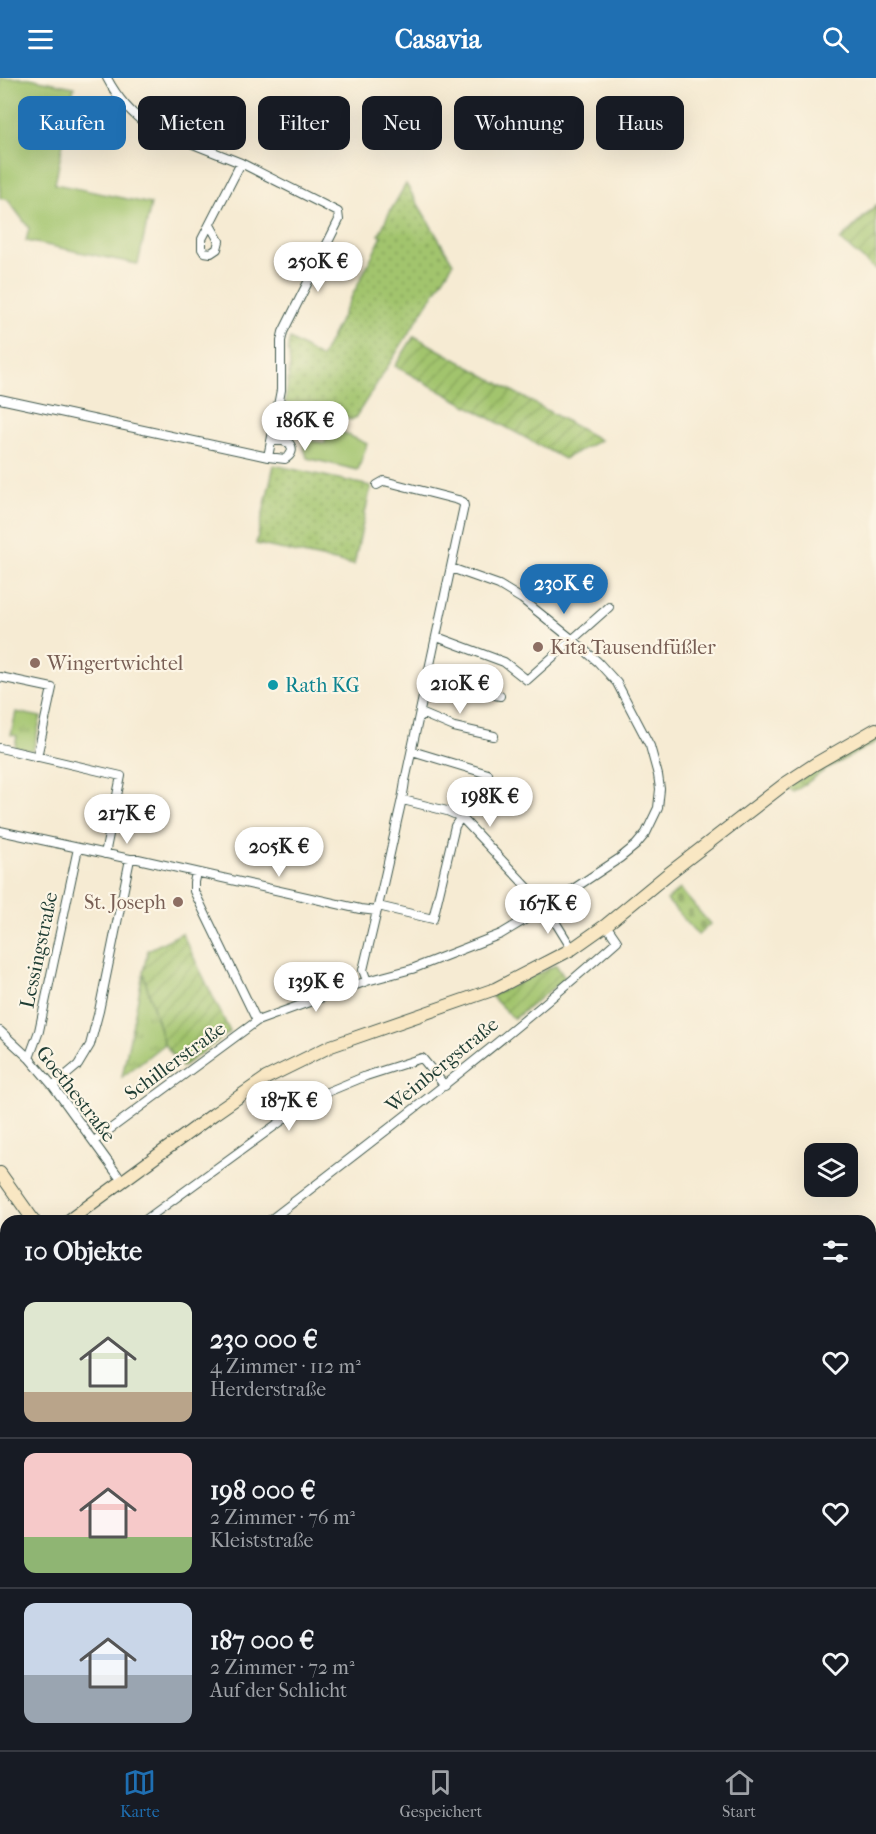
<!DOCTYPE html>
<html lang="de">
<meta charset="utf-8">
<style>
:root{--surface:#171b24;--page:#20242c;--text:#f1f3f6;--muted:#9ea1a6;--line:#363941;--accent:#1f6fb2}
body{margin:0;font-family:"IM FELL French Canon",serif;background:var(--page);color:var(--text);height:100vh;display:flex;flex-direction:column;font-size:22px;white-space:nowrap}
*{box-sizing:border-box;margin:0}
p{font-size:20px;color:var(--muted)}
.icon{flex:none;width:33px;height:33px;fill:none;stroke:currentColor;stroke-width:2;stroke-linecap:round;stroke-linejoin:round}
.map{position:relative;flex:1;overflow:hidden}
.drawer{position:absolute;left:0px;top:1137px;width:876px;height:536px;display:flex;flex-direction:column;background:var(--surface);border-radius:18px 18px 0 0;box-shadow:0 6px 24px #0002}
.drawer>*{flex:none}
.hud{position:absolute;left:18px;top:18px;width:840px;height:54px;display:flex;gap:12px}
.tools{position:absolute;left:804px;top:1065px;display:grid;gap:12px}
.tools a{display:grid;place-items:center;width:54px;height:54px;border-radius:12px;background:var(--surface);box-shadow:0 6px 24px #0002;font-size:30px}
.price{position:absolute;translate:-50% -51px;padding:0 14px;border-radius:21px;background:#fff;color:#222;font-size:20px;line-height:39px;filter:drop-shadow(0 2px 3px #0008)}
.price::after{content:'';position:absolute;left:50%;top:36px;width:18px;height:14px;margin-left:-9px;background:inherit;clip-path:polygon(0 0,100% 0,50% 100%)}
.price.on{background:var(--accent);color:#fff}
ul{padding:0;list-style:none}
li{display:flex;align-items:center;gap:18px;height:150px;padding:0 24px}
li+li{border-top:2px solid var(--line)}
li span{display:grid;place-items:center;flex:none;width:168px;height:120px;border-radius:12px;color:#555}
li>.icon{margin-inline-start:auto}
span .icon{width:72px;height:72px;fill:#fffc;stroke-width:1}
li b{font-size:26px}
h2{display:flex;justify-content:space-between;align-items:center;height:72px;padding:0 24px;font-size:26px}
.pill{padding:0 21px;border-radius:12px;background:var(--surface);box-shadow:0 6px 24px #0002;font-size:21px;line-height:54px}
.pill.on{background:var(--accent);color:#fff}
header{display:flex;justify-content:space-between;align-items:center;height:78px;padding:0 24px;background:var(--accent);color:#fff;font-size:27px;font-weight:700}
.tab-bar{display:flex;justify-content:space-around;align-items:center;height:84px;border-top:2px solid var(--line);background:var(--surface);font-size:16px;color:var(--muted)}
.tab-bar a{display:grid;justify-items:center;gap:3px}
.tab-bar .on{color:var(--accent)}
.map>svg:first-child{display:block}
.grass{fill:url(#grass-dots);stroke:#608050;stroke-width:1.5}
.cemetery{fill:url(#cemetery-stones);stroke:#608050;stroke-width:1.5}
.park{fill:url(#park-tufts);stroke:#608050;stroke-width:1.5}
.garden{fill:url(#garden-furrows);stroke:#608050;stroke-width:1.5}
.pitch{fill:#a2c46d;stroke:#608050;stroke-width:1.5}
.water{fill:#4aaac9;stroke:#34747e;stroke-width:1.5}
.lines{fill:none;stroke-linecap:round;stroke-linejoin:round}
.minor-casing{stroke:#3f574c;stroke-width:10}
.secondary-casing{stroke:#3f574c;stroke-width:14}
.minor{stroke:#fff;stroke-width:8}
.secondary{stroke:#f9e7c3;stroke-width:12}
.rail-casing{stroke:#1f3d34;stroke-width:4.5}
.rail{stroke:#fcf5e5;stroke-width:2;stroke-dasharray:7;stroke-linecap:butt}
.education-dot{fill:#8d6e63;stroke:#fcf5e5;stroke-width:2}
.culture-dot{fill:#0f9aa8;stroke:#fcf5e5;stroke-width:2}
.labels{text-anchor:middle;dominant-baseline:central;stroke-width:4.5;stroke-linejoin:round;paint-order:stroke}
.education-label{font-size:20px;fill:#785e54;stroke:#fcf5e5;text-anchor:start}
.culture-label{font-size:20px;fill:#0d838f;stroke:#fcf5e5;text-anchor:start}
.street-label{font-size:20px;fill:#1f3d34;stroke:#fcf5e5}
</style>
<header><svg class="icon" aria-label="menu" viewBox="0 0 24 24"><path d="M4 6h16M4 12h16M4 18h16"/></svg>Casavia<svg class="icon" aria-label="search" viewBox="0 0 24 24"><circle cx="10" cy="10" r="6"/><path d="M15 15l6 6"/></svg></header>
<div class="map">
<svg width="876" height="1672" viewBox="0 0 876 1672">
<defs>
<pattern id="grass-dots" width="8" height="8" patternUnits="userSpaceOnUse" patternTransform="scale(1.5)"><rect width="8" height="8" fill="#a2c46d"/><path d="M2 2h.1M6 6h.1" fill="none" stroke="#83a05a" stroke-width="1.8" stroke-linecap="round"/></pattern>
<pattern id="cemetery-stones" width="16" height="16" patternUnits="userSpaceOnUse" patternTransform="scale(1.5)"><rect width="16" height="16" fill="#a2c46d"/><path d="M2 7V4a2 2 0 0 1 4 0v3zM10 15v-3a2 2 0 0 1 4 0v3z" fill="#83a05a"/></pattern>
<pattern id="park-tufts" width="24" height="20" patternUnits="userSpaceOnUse" patternTransform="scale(1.5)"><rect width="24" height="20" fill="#a2c46d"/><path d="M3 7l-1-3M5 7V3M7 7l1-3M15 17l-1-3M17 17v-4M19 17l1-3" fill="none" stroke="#83a05a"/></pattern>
<pattern id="garden-furrows" width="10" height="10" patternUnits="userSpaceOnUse" patternTransform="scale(1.5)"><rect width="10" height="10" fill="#a2c46d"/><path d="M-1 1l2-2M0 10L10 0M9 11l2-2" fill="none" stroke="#83a05a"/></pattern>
</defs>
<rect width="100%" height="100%" fill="#fcf5e5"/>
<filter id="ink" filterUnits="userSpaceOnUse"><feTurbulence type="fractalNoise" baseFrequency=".0167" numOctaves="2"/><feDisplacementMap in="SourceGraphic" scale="12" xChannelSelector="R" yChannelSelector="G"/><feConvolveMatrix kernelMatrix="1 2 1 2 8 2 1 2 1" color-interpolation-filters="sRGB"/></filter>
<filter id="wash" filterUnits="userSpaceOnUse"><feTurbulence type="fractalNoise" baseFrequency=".008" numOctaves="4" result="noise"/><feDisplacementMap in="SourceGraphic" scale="24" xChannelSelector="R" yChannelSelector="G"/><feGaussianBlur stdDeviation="1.35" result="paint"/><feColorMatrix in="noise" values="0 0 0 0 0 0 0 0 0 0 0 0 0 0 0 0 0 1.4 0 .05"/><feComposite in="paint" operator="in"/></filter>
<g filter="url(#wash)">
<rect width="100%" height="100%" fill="#f6ebd3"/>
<path class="grass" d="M406,106l47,79 -1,2 -97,153 -4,2 -3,-1 -17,-13 -6,6 -40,-8 5,-39 -2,-19 2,-7 31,19 61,-122 -3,-1 9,-20z
M274,387l97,21 -17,79 -98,-21z
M876,657v7l-48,26 -34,24 -7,-3 37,-25z"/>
<path class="cemetery" d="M680,811l30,35 -12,11 -31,-35z"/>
<path class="park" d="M16,634l25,5 -8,34 -18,-4 2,-11 -6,-1z
M143,895l21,71 -42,33z"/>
<path class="garden" d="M876,127v65l-36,-30z
M414,258l186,104 -36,19 -169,-93z
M182,855l48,99 -48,35 -18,-23 -21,-72 5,-22z
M556,887l9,13 -51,41 -23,-23z"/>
<path class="pitch" d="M0,0h29l45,9 -19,97 96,20 -13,60 -112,-23 3,-13 -21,-28 -8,-2z
M287,330l37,8 -4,21 -37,-8z
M329,348l38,18 -9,26 -51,-12 -5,-19 23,4z"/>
<path class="water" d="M876,1457v215h-140l3,-6h131v-200z"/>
</g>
<g filter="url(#ink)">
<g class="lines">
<g class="minor-casing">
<path id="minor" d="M107,0c11,21 24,36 43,49l91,36 97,49 1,8 -56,112 -2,9v49l-13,67
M210,147l9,16 -2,8 -6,4 -7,-1 -2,-3v-10l39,-76
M0,321l268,58 17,2c7,-4 9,-10 4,-16l-7,-2h-11
M437,559l67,25 23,18 82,-73
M429,596l32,14 39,8
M0,599l52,11 -15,69
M421,635l33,14 40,9
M0,670l121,28 -16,78
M412,673l76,23
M403,722l44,11 14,6 85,90 26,42
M0,753l130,28h8l222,50 17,2
M196,795l-2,9v9l63,130
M378,828l55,13 22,-93 6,-9
M367,903l-4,-11c11,-46 22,-93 32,-139 3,-17 8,-32 10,-50l59,-275 -1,-4 -5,-2 -74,-19 -7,4
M0,953l29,27 24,28 69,95
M29,980l10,-27 39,-183
M53,1008l25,-21 12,-20 9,-34 31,-152
M94,1063l163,-120 110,-40 45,-12 89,-35 45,-27 74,-49 16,-13 10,-12 12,-25 2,-19 -2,-14 -8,-29 -33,-63 -19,-21 -25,-22 -51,-41 -23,-14 -48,-17
M144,1143l169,-123 53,-22 56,-18 23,28
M269,1143c118,-91 237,-181 348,-280l-11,-16
M0,1168l6,-4
M0,1195l6,8
M0,1248l6,-5
M0,1327l6,-4"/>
</g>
<g class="secondary-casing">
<path id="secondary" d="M0,1095l34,48
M68,1143l146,-107 52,-36 65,-32 164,-57 77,-40 34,-24 62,-51 118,-91 29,-19 61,-35"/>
</g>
<use href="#minor" class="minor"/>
<use href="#secondary" class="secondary"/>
<g class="rail-casing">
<path id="rail" d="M870,1344l6,-7
M562,1672l5,-6"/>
</g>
<use href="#rail" class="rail"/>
</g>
</g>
<g class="education-dot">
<circle cx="538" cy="569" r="6"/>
<circle cx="35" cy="585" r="6"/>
<circle cx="178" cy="824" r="6"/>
</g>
<circle class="culture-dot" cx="273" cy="607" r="6"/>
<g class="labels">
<g class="education-label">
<text x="550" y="569">Kita Tausendfüßler</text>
<text x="47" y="585">Wingertwichtel</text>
<text x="166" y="824" text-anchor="end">St. Joseph</text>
</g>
<g class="culture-label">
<text x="285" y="607">Rath KG</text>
</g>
<g class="street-label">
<text transform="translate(39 872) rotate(-78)">Lessingstraße</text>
<text transform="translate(175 983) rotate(-36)">Schillerstraße</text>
<text transform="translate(442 987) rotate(-39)">Weinbergstraße</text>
<text transform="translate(76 1016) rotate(52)">Goethestraße</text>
</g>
</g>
</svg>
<div class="tools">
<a><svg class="icon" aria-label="layers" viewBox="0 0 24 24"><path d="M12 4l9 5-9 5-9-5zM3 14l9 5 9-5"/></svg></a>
</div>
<b class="price" style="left:318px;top:215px">250K €</b>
<b class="price" style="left:305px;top:374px">186K €</b>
<b class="price on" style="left:564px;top:537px">230K €</b>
<b class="price" style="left:460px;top:637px">210K €</b>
<b class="price" style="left:490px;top:750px">198K €</b>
<b class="price" style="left:127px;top:767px">217K €</b>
<b class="price" style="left:279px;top:800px">205K €</b>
<b class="price" style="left:548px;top:857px">167K €</b>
<b class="price" style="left:316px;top:935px">139K €</b>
<b class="price" style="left:289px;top:1054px">187K €</b>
<div class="hud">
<a class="pill on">Kaufen</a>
<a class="pill">Mieten</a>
<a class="pill">Filter</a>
<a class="pill">Neu</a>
<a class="pill">Wohnung</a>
<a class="pill">Haus</a>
</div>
<section class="drawer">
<h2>10 Objekte<svg class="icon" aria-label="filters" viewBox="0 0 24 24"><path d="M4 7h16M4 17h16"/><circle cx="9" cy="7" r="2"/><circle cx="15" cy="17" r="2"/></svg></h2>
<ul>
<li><span style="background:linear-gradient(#dfe7d0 75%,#b9a48a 0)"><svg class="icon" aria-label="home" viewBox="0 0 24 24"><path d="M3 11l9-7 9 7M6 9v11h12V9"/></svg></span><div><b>230 000 €</b><p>4 Zimmer · 112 m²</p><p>Herderstraße</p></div><svg class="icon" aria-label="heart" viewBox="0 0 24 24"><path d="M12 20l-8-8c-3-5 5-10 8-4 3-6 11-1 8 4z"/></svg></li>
<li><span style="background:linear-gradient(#f6c9c9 70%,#8fb573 0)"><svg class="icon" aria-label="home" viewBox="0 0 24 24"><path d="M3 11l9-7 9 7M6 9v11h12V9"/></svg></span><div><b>198 000 €</b><p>2 Zimmer · 76 m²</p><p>Kleiststraße</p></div><svg class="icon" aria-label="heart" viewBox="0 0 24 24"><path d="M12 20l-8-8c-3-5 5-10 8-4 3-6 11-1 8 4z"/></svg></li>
<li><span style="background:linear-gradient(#c9d6e8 60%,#9aa5b1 0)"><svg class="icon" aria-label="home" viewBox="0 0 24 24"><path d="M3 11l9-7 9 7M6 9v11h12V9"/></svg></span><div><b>187 000 €</b><p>2 Zimmer · 72 m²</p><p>Auf der Schlicht</p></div><svg class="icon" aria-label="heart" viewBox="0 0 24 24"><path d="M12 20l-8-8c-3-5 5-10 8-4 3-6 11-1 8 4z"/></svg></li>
</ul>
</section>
</div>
<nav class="tab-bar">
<a class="on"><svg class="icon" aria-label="map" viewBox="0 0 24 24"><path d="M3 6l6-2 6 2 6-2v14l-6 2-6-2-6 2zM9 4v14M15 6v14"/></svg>Karte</a>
<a><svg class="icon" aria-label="saved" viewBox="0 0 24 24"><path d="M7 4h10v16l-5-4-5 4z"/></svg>Gespeichert</a>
<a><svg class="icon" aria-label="home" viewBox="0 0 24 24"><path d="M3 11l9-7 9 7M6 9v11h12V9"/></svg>Start</a>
</nav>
